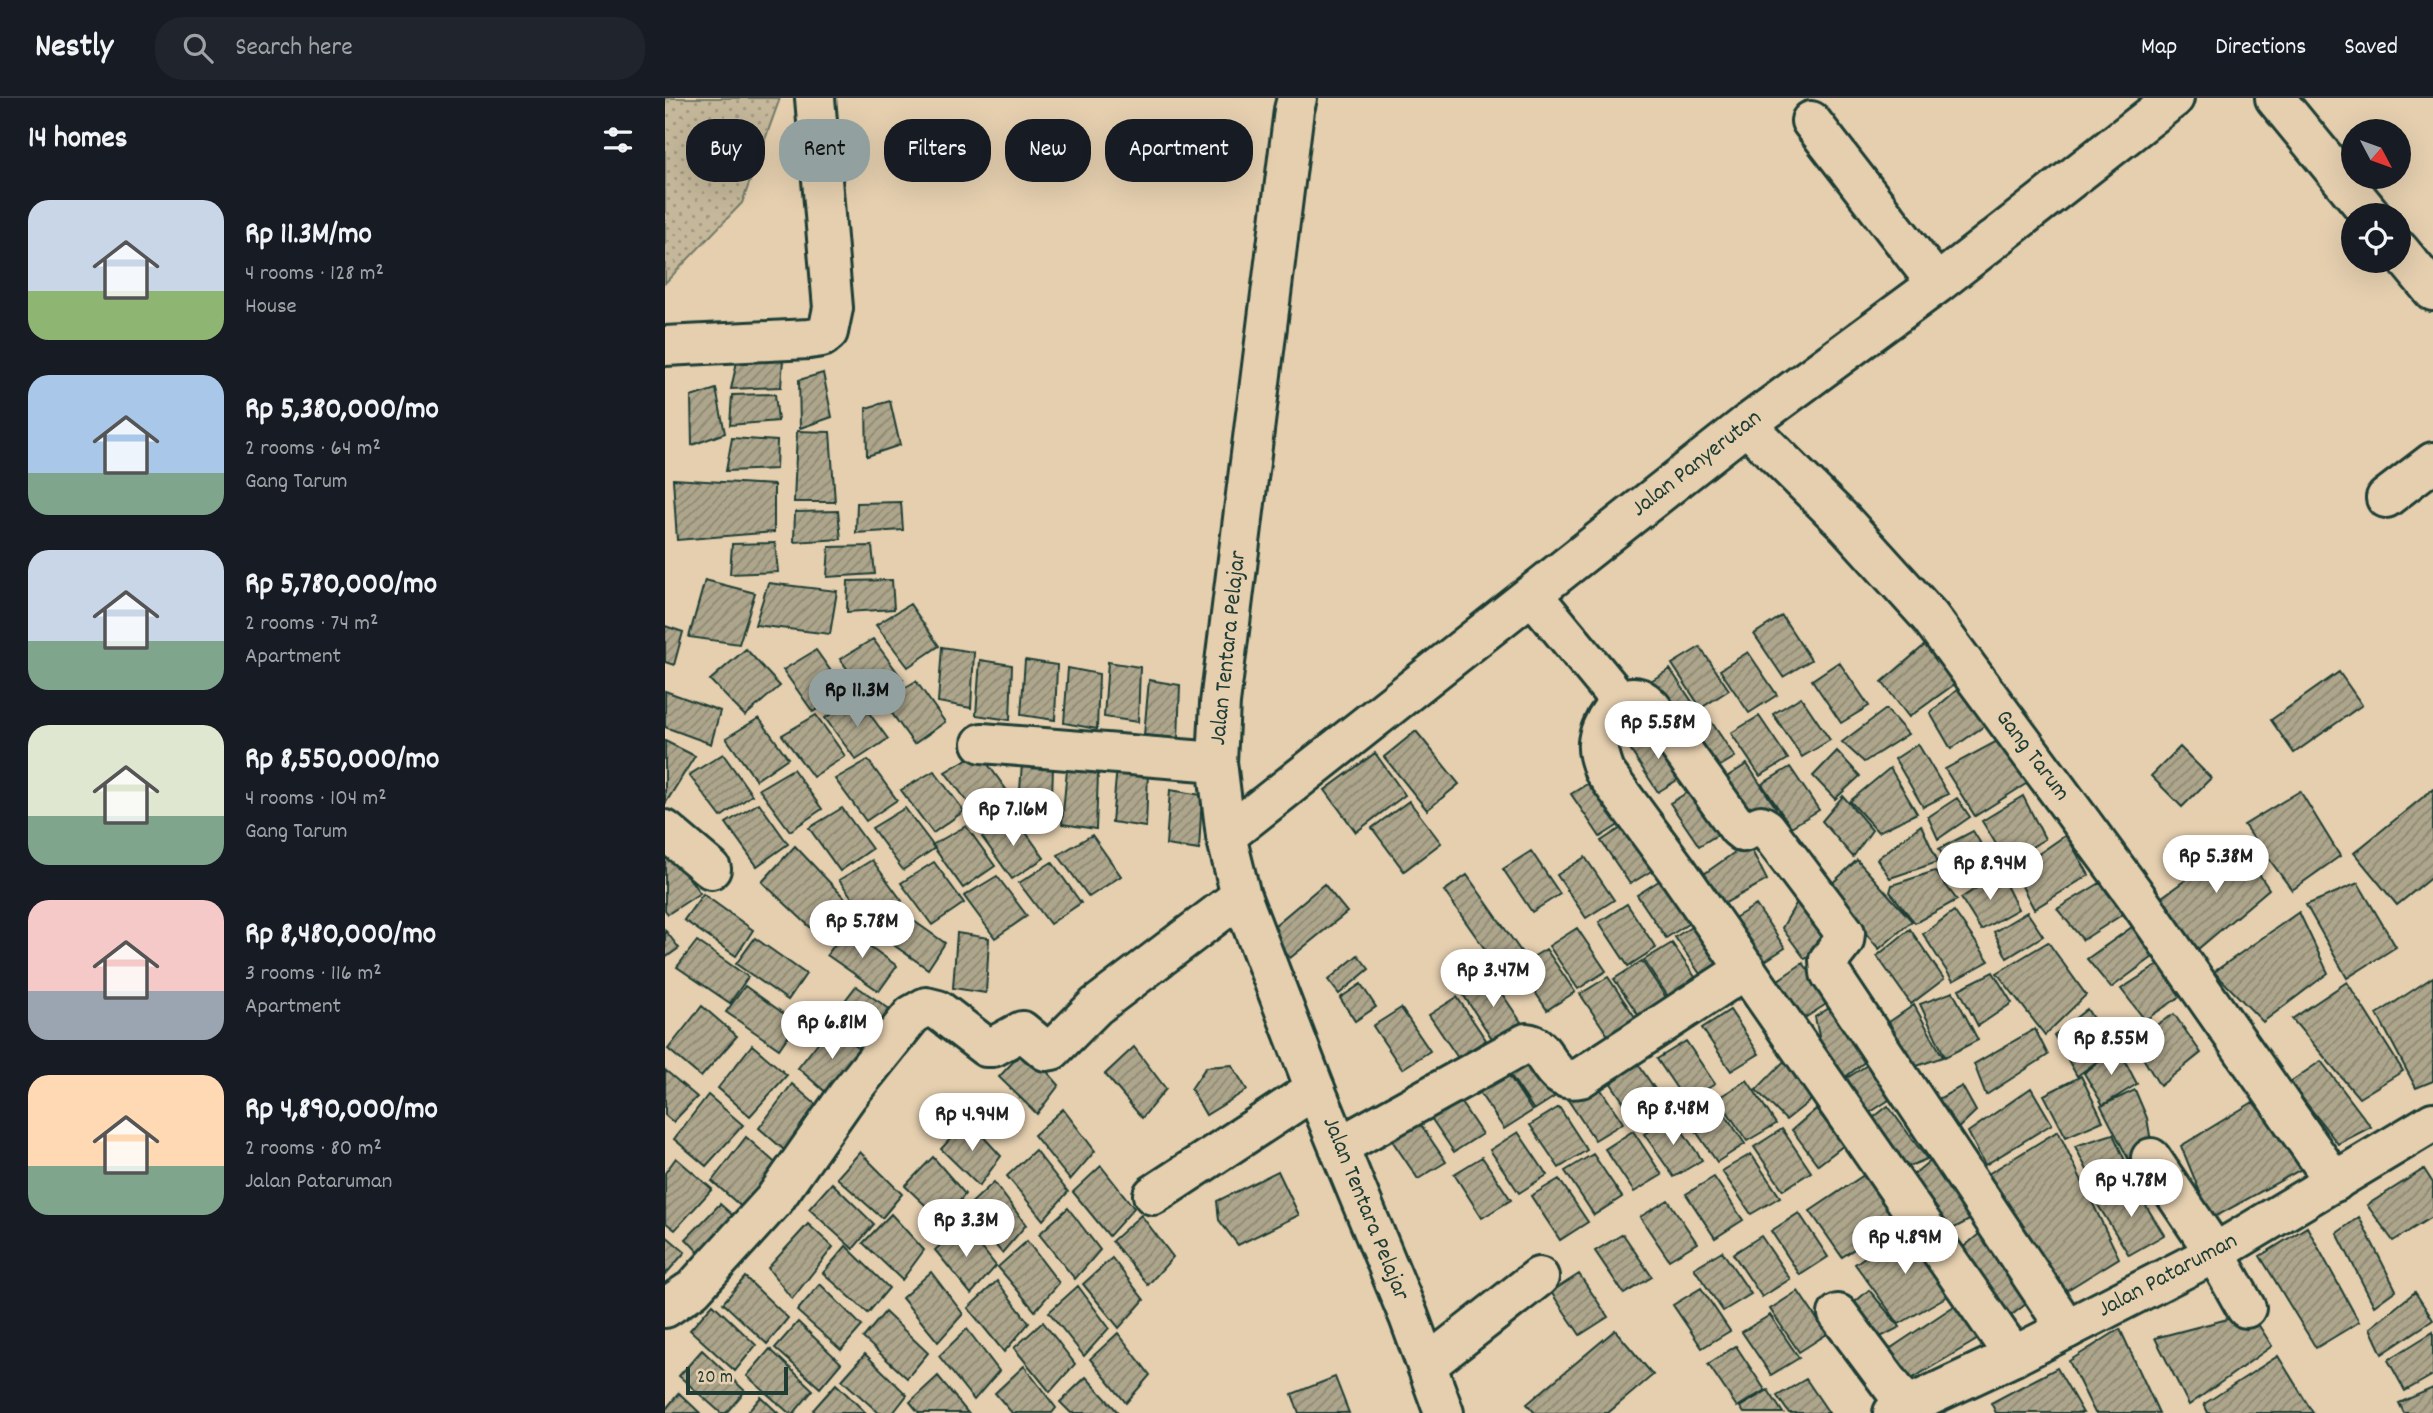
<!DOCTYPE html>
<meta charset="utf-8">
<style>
:root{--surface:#171b24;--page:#20242c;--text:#f1f3f6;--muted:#9ea1a6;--line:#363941;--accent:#92a19f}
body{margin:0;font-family:Dekko,sans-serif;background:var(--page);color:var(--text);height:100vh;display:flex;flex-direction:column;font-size:26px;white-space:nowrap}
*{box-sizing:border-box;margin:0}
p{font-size:23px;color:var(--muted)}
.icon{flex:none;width:38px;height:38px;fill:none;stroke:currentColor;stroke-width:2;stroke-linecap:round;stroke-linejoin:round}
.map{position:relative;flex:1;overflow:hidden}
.drawer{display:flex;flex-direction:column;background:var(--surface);width:665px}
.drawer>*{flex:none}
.top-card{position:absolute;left:21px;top:21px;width:665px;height:63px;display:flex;gap:14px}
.needle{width:46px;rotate:131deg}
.fabs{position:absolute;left:1676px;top:21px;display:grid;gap:14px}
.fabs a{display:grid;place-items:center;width:70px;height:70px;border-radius:50%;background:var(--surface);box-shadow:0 7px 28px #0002;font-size:35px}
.scale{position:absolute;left:21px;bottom:18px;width:102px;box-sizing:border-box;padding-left:7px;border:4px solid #1f3d34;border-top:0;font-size:19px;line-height:24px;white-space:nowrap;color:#1f3d34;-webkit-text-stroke:5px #e5cfaf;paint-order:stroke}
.price{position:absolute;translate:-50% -60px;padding:0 16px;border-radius:24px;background:#fff;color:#222;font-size:23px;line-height:46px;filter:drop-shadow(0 2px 4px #0008)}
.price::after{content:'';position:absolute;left:50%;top:42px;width:21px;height:16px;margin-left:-10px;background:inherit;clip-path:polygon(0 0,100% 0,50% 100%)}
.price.active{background:var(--accent);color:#111}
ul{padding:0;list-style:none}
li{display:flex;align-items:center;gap:21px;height:175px;padding:0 28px}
li span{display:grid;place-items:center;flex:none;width:196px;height:140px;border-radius:21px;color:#555}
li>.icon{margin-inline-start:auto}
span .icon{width:84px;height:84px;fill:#fffc;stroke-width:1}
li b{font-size:30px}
h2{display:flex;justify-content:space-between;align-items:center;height:84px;padding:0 28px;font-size:30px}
.chip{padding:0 24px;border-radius:28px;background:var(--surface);box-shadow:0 7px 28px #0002;font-size:24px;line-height:63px}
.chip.active{background:var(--accent);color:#111}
header{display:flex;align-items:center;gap:42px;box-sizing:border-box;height:98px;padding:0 35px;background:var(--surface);border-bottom:2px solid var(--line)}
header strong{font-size:33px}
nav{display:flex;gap:38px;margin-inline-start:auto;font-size:24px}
.search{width:490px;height:63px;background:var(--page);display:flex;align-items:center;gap:18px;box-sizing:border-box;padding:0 24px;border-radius:28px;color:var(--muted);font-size:26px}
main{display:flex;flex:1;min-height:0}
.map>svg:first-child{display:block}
.park{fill:url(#park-dots);stroke:#727a67;stroke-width:2}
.building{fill:url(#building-hatch);stroke:#1f3d34;stroke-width:2}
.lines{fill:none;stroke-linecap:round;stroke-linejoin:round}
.minor-casing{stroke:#1f3d34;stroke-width:44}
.major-casing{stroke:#1f3d34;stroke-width:44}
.minor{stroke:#e5cfaf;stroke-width:38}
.major{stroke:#e5cfaf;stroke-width:38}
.labels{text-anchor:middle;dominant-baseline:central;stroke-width:6;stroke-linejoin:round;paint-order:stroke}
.street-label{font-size:24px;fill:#1f3d34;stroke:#e5cfaf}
</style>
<header>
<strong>Nestly</strong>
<div class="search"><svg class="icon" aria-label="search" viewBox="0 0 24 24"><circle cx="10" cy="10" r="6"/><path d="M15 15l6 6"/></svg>Search here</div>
<nav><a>Map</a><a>Directions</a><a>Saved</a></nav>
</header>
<main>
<section class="drawer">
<h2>14 homes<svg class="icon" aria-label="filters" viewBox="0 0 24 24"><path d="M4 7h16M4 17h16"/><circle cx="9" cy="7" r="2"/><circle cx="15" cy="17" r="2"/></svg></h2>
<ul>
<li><span style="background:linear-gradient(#c9d6e8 65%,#8fb573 0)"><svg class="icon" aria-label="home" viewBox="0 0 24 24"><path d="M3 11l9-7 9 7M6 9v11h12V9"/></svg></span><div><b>Rp 11.3M/mo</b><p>4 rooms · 128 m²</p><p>House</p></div></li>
<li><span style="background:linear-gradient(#a9c7e8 70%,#7fa58c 0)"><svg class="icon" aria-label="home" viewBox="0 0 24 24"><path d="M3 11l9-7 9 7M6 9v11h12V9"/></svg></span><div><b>Rp 5,380,000/mo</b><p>2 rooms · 64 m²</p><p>Gang Tarum</p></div></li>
<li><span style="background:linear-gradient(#c9d6e8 65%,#7fa58c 0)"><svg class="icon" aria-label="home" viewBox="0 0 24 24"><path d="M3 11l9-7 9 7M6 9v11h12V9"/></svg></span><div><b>Rp 5,780,000/mo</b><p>2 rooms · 74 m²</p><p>Apartment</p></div></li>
<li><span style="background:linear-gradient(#dfe7d0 65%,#7fa58c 0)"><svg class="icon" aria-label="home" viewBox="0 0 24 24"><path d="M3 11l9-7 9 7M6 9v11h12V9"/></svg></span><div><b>Rp 8,550,000/mo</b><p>4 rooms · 104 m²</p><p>Gang Tarum</p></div></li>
<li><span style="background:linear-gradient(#f6c9c9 65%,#9aa5b1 0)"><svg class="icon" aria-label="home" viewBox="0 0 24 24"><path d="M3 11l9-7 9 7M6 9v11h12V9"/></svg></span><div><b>Rp 8,480,000/mo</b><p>3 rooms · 116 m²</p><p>Apartment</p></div></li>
<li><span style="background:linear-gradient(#ffd9b3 65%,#7fa58c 0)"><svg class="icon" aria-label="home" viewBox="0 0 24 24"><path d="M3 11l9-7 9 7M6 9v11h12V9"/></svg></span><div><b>Rp 4,890,000/mo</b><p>2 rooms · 80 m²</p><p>Jalan Pataruman</p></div></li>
</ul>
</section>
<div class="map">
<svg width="1768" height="1315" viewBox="0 0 1768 1315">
<defs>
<pattern id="park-dots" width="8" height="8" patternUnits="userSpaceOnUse" patternTransform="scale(1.75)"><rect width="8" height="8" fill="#c4b79a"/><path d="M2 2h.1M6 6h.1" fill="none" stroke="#9f967e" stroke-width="1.8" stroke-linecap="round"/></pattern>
<pattern id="building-hatch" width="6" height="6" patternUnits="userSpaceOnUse" patternTransform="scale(1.75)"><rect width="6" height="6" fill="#aea68c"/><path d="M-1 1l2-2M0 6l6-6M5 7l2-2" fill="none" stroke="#8d8873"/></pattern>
</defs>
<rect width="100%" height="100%" fill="#e5cfaf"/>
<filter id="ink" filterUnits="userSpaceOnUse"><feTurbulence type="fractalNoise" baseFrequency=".0143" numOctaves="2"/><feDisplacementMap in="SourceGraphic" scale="14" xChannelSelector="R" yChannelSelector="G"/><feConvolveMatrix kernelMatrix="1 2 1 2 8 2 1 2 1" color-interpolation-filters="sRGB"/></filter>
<g filter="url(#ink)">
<path class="park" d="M0,0h115l-38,105 -77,80z"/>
<path class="building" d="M73,259l45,2 -2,28 -50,2z
M158,275l9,44 -32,11 -1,-48z
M51,291l9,44 -33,12 -1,-48z
M110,296l3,27 -48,4 2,-30z
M225,303l10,44 -33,11 -1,-48z
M132,333l33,1 5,70h-41z
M67,340l45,3 -1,28 -50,2z
M8,381l101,6v47l-97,8z
M236,404l2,28 -47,3 1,-30z
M173,413l3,28 -47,3 1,-30z
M110,445l3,29 -48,2 2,-30z
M207,448l3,28 -48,3 2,-30z
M40,482l50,13 -16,51 -50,-7z
M227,482l2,29 -47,3 1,-31z
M103,485l69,8 -7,43 -75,-9z
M245,506l29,42 -31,21 -32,-42z
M1117,518l29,44 -28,17 -29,-43z
M0,528l18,6 -9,33 -9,-3z
M208,541l30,41 -32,21 -31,-42z
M1261,546l30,39 -47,34 -27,-35z
M277,549l32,5 -3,56 -33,-6z
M1035,549l29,43 -28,18 -29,-44z
M81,551l34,37 -35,30 -35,-36z
M151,552l29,41 -32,21 -30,-42z
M1083,554l29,43 -28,18 -29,-43z
M315,562l32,5 -2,55 -34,-5z
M360,562l32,5 -2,55 -34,-5z
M443,564l32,5 -2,55 -34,-5z
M1174,564l30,44 -28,17 -29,-43z
M403,570l31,6 -2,55 -33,-6z
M1005,571l29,43 -28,18 -30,-43z
M1674,574l23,33 -68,48 -23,-33z
M484,582l31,5 -2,55 -34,-5z
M251,583l29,41 -31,22 -31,-43z
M1293,591l29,35 -36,25 -21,-36z
M0,593l55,20 -9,33 -46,-17z
M1136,599l29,43 -28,17 -29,-43z
M193,600l30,41 -32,21 -31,-42z
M1221,611l22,25 -44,28 -22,-20z
M1041,616l29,43 -28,17 -29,-43z
M151,617l29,41 -32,21 -31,-42z
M1094,618l29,43 -28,17 -29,-43z
M94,620l29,40 -32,22 -30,-42z
M751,633l43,53 -32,26 -43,-53z
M993,633l29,43 -29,18 -29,-44z
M1336,641l28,43 -54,34 -30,-47z
M0,643l30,15 -30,48z
M1253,646l30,50 -25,13 -28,-48z
M1515,649l31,31 -29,29 -31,-31z
M1172,653l23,25 -25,23 -22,-23z
M314,654l29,40 -31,22 -32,-42z
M710,655l30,42 -49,37 -31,-42z
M58,656l29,41 -31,22 -32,-42z
M203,662l29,40 -31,21 -31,-42z
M357,665l31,5 -2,55 -33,-5z
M1082,666l29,44 -28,17 -29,-43z
M452,668l31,6 -2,55 -34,-5z
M1125,669l29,43 -28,17 -29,-43z
M1225,670l27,45 -39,19 -28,-31z
M128,671l29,40 -32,22 -31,-42z
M402,671l31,5 -2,55 -34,-5z
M269,673l30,40 -31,22 -32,-43z
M935,678l28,43 -28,18 -29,-43z
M1033,688l29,43 -28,17 -29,-43z
M1768,691v87l-36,29 -43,-52z
M505,692l32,5 -3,55 -33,-5z
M1635,693l40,65 -48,34 -48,-65z
M1178,698l29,34 -19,27 -31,-36z
M1358,698l22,43 -38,23 -25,-41z
M1292,700l13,19 -32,22 -10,-22z
M744,703l32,42 -37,28 -32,-43z
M94,705l29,41 -31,22 -31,-43z
M177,710l30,41 -32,22 -31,-43z
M240,710l30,40 -32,22 -31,-42z
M350,719l29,41 -32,21 -30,-42z
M964,725l29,44 -28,17 -29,-43z
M1256,727l17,37 -48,16 -13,-19z
M301,728l29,40 -32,22 -31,-43z
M1308,733l21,34 -37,18 -18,-34z
M427,737l29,41 -32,21 -31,-42z
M1401,737l23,40 -55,34 -20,-38z
M1573,744l31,47 -72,61 -35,-53z
M1083,745l19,37 -47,26 -19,-30z
M130,748l59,62 -29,33 -63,-59z
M866,753l29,43 -28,18 -29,-43z
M5,754l30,41 -32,21 -3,-4v-55z
M920,759l29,43 -28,18 -29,-43z
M207,762l30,41 -32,21 -31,-42z
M1192,762l55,61 -33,28 -52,-61z
M269,764l30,41 -32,22 -31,-42z
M387,764l29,41 -31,21 -31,-41z
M1270,773l22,29 -42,23 -25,-31 2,-7z
M1335,775l18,36 -37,21 -20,-32z
M802,777l55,78 -23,16 -55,-78z
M332,778l30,40 -32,22 -31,-42z
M1000,779l29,43 -28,18 -29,-43z
M1435,785l23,31 -40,26 -26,-31z
M1693,785l38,64 -49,31 -41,-73z
M659,786l23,28 -57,46 -22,-27z
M38,796l50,36 -17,26 -52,-36z
M1132,804l31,41 -23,16 -23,-31z
M962,806l29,44 -28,18 -29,-44z
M1091,807l29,43 -28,18 -29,-44z
M229,809l51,36 -17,26 -53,-37z
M1289,813l35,50 -36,20 -30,-47z
M1362,814l16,24 -36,22 -13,-26z
M1634,814l29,61 -65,49 -49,-50z
M1038,822l29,43 -28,17 -29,-43z
M1470,827l22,29 -46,34 -24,-29z
M912,830l29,43 -28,18 -29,-43z
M181,831l51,37 -18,25 -52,-36z
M1245,831l34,50 -33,25 -34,-48z
M0,832l14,18 -14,10z
M292,835l32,5 -3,55 -33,-5z
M90,840l51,36 -18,26 -52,-36z
M32,843l51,36 -18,26 -53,-36z
M1383,844l38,53 -41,40 -48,-62z
M1007,845l29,43 -28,18 -29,-44z
M881,851l29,43 -28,18 -29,-44z
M693,857l11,14 -30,25 -11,-14z
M977,863l29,44 -28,17 -29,-43z
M1498,864l21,32 -39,26 -24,-31z
M1138,865l28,38 -34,22 -29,-36z
M1328,874l19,31 -34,23 -19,-37z
M943,879l29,43 -28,17 -29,-43z
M1768,879v104l-17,7 -39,-74z
M827,881l29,43 -28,18 -29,-44z
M1682,884l56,89 -44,27 -67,-79z
M696,886l15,23 -21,14 -15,-23z
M80,888l52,37 -18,26 -53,-37z
M191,888l48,33 -18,23 -49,-31z
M1288,894l25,48 -33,17 -25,-53z
M792,899l29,43 -28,18 -29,-43z
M1169,907l37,52 -41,32 -15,-72z
M1249,907l29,52 -29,10 -25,-45z
M37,908l35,30 -36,41 -33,-28z
M736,910l29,43 -28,18 -29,-43z
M1422,911l26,41 -36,26 -23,-41z
M1065,912l29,44 -28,17 -29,-43z
M1509,916l27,39 -41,33 -28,-46z
M167,927l35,30 -37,41 -32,-28z
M1370,931l13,26 -62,40 -12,-31z
M1021,943l29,43 -29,18 -29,-43z
M87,947l35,30 -37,41 -32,-28z
M469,949l32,42 -24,29 -37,-44z
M361,950l33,37 -22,29 -38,-37z
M1453,950l19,36 -34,21 -19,-32z
M868,951l29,43 -28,18 -29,-43z
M1130,952l26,42 -35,28 -30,-30z
M971,963l29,43 -28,18 -29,-43z
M1656,963l50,66 -33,17 -48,-62z
M1204,966l20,36 -23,15 -19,-37z
M567,967l15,25 -41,25 -15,-26 15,-22z
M839,970l28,43 -28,18 -29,-43z
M0,972l32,27 -24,25 -8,-7z
M1416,978l22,45 -37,16 -22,-42z
M929,981l29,44 -28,17 -29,-43z
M1082,982l29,44 -29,17 -29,-43z
M127,986l36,31 -37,41 -32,-28z
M1297,988l14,25 -26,25 -17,-34z
M1366,990l21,36 -67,41 -17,-33z
M1470,992l12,28 6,35 -18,19 -34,-66z
M788,993l29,43 -28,18 -29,-43z
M43,997l35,30 -37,41 -32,-27z
M1051,1003l29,43 -28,18 -30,-44z
M1588,1004l54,64 -96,53 -30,-73z
M1223,1008l39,53 -30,12 -34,-45z
M894,1009l28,43 -28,18 -29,-43z
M398,1011l32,42 -25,29 -36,-45z
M1151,1011l28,36 -26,20 -26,-35z
M1008,1019l29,43 -28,17 -30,-43z
M752,1021l29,43 -28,17 -29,-43z
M303,1022l33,36 -22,30 -38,-37z
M1117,1031l29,43 -28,18 -29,-43z
M968,1033l29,44 -28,17 -29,-43z
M1393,1033l61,127 -55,34 -76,-118z
M853,1034l29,43 -28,18 -29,-43z
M1448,1036l17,38 -33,18 -22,-44z
M81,1039l35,31 -37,41 -32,-28z
M370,1052l33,42 -25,28 -36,-44z
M195,1054l42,42 -20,24 -45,-40z
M1274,1055l36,64 -32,17 -36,-54z
M928,1056l29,43 -28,18 -29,-44z
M1086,1056l29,43 -29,17 -29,-43z
M268,1059l32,37 -21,29 -39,-37z
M817,1059l29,43 -29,18 -28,-44z
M11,1060l36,31 -37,41 -10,-8v-49z
M436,1068l33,42 -25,28 -36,-44z
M1759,1071l9,14v33l-40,25 -26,-36z
M613,1073l21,44 -61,30 -19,-25 -2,-19z
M1199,1077l32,46 -54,36 -32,-46z
M1049,1079l29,43 -28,18 -29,-44z
M894,1081l29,43 -28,18 -29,-44z
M329,1084l32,43 -24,28 -37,-44z
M167,1085l42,41 -21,25 -44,-40z
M1467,1085l32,52 -35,20 -31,-50z
M1003,1102l29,43 -28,17 -29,-43z
M55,1106l17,15 -35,37 -16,-17z
M403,1110l32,42 -25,29 -36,-45z
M1134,1115l29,44 -28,18 -29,-44z
M226,1116l33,36 -22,30 -39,-37z
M476,1117l32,42 -25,28 -36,-44z
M1694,1119l37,73 -22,16 -37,-73z
M143,1126l25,23 -41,52 -24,-31z
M298,1126l33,42 -25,28 -36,-44z
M1246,1127l45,66 -57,33 -44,-60z
M1642,1129l52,95 -43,26 -56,-92z
M1320,1131l46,71 -27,21 -51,-65z
M958,1136l29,43 -28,17 -29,-43z
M0,1137l20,17 -20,23z
M1096,1138l29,43 -28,18 -29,-43z
M362,1143l32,42 -24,28 -37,-44z
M181,1148l43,42 -21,25 -45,-40z
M1057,1153l29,43 -28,17 -29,-43z
M447,1160l32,42 -25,28 -36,-44z
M266,1174l32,42 -25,28 -36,-44z
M914,1176l29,43 -28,18 -29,-43z
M80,1179l43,41 -21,26 -44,-41z
M332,1183l32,42 -25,29 -36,-44z
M155,1186l42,42 -21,24 -44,-39z
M413,1188l31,42 -25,28 -35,-44z
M1036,1190l29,43 -28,17 -29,-43z
M1204,1192l31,37 -31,16 -27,-30z
M1133,1193l29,43 -28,18 -29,-43z
M1750,1194l18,28 -51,34 -12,-26z
M1301,1200l24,34 -92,55 -22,-29z
M48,1206l43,41 -21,26 -45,-41z
M220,1214l43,41 -21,25 -44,-40z
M1586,1215l21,33 -83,59 -34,-67z
M1105,1217l29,43 -28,17 -29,-43z
M133,1224l43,41 -21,25 -45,-40z
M378,1224l32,42 -25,28 -36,-44z
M302,1231l32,42 -25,29 -35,-44z
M1455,1231l39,84h-64l-26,-52z
M950,1232l38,45 -45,38h-73l-8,-9z
M1768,1234v43l-28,16 -17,-31z
M453,1235l32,42 -24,28 -36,-44z
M1071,1248l29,44 -28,17 -29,-43z
M105,1251l43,41 -19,23h-5l-42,-37z
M37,1252l43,41 -19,22h-5l-42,-37z
M200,1256l42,41 -14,18h-14l-37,-33z
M1613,1258l35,57h-105l-4,-9z
M359,1268l32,42 -4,5h-40l-17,-20z
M1392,1270l26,45h-87l-5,-10z
M273,1278l30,37h-49l-9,-11z
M421,1279l31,34 -2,2h-44l-11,-11z
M670,1279l14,36h-50l-7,-19z
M1141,1281l23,34h-40l-12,-17z
M171,1286l30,29h-50l-3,-3z
M1768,1290v25h-29l-5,-10z
M1103,1292l15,23h-39l-4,-6z
M14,1295l21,20h-35v-3z
M96,1299l17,16h-31z"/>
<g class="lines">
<g class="minor-casing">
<path id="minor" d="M1146,23l126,163
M0,248l144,-7 13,-2 6,-5 5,-24 -18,-210
M1081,327l98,97 86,95 203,275 202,290
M1721,400l47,-36
M867,496l89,108
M317,645l235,19
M0,732l46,39
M561,738l520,-411 191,-141 237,-186
M675,1048l186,-103c24,1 20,42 54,35l166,-109
M1486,1060l64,95 31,55
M488,1097l162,-106
M0,1210l28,-19 81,-89 73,-104 65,-81 14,-8 12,3 48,37h7l29,-16 24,20 6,-1 44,-44 145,-110
M1173,1216l68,91
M1349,1258l-338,-487 -72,-98c-3,-9 -7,-18 -6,-28 1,-16 20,-52 41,-45 5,2 10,7 13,10l86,120 5,4 18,-7 5,3 79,105 -1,8 -15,19 1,13 237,356
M762,1267l112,-88"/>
</g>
<g class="major-casing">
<path id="major" d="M632,0l-3,12 -74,593 -3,59 9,74 15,60 74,193 94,228 35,96
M1610,0l96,117
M1734,152l34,41
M1228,1315l121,-57 201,-103 218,-131"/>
</g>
<use href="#minor" class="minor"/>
<use href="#major" class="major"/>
</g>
</g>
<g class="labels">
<g class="street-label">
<text transform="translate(1032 366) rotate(-38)">Jalan Panyerutan</text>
<text transform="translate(564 550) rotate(-84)">Jalan Tentara Pelajar</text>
<text transform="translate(1367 658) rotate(53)">Gang Tarum</text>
<text transform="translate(700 1111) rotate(68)">Jalan Tentara Pelajar</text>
<text transform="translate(1503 1178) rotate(-28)">Jalan Pataruman</text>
</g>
</g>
</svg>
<div class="fabs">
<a><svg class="needle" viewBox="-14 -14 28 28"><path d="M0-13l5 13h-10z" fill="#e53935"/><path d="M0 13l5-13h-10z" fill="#9ea1a6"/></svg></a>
<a><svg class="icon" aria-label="locate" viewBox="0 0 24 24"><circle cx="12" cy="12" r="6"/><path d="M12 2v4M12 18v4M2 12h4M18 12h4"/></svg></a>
</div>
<div class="scale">20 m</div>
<b class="price active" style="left:192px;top:631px">Rp 11.3M</b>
<b class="price" style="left:993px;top:663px">Rp 5.58M</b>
<b class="price" style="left:348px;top:750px">Rp 7.16M</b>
<b class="price" style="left:1551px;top:797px">Rp 5.38M</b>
<b class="price" style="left:1325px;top:804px">Rp 8.94M</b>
<b class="price" style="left:197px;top:862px">Rp 5.78M</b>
<b class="price" style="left:828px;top:911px">Rp 3.47M</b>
<b class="price" style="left:167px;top:963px">Rp 6.81M</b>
<b class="price" style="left:1446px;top:979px">Rp 8.55M</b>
<b class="price" style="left:1008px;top:1049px">Rp 8.48M</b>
<b class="price" style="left:307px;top:1055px">Rp 4.94M</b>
<b class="price" style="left:1466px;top:1121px">Rp 4.78M</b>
<b class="price" style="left:301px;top:1161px">Rp 3.3M</b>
<b class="price" style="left:1240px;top:1178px">Rp 4.89M</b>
<div class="top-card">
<a class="chip">Buy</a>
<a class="chip active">Rent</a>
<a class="chip">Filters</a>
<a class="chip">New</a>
<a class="chip">Apartment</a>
</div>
</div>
</main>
